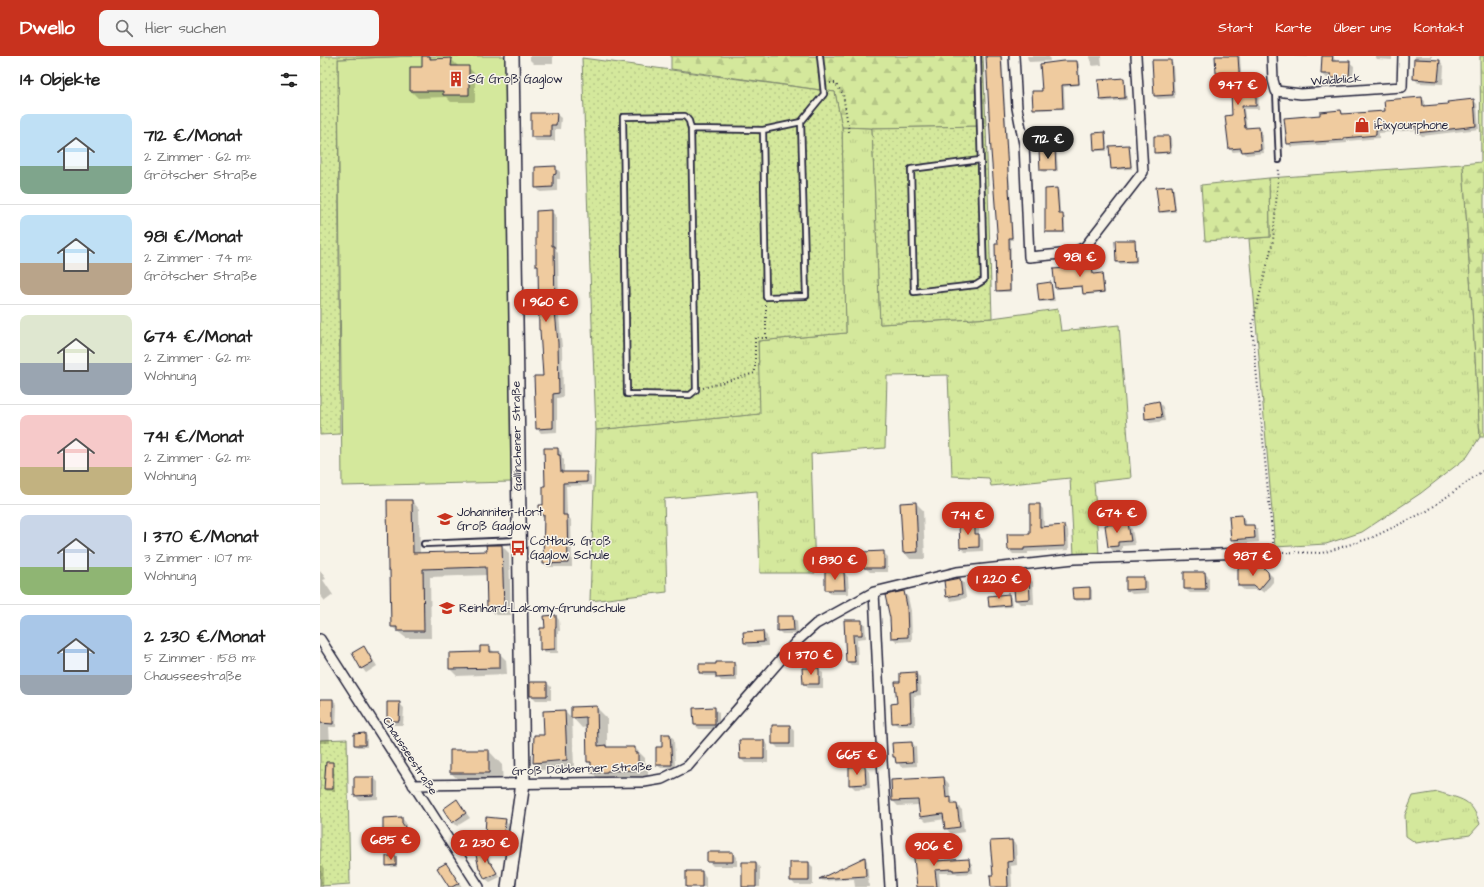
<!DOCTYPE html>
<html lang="de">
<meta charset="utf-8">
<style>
:root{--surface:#fff;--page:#f6f6f6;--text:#222;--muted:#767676;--line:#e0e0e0;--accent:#c8321e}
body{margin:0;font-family:"Architects Daughter",sans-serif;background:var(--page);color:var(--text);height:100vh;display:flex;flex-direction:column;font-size:15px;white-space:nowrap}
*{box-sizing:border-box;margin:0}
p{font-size:13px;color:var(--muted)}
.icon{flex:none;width:22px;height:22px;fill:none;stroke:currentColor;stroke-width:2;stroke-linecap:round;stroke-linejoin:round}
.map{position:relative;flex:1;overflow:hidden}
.drawer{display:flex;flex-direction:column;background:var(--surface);width:320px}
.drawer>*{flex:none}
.price{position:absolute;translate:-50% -34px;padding:0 9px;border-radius:14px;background:var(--accent);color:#fff;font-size:13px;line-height:26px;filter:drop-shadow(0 1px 2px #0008)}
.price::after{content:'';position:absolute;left:50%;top:24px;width:12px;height:9px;margin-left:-6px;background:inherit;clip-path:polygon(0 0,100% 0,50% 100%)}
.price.on{background:#222;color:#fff}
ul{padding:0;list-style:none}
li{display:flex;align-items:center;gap:12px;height:100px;padding:0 20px}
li+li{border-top:1px solid var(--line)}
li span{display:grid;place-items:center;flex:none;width:112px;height:80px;border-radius:8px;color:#555}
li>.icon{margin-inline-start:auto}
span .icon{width:48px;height:48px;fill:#fffc;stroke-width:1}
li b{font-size:17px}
h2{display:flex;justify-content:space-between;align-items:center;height:48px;padding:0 20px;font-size:17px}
header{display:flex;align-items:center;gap:24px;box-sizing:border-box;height:56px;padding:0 20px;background:var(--accent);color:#fff}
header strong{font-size:19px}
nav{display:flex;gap:22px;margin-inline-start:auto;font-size:14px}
.search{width:280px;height:36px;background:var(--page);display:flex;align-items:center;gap:10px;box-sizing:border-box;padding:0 14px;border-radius:8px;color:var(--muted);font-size:15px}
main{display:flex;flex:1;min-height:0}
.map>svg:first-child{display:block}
.grass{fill:url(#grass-tufts);stroke:#7b856c}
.forest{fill:url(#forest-firs);stroke:#7b856c}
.park{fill:#d4e89c;stroke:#7b856c}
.garden{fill:url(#garden-dots);stroke:#7b856c}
.shadow{fill:#0003}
.building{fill:#efcb9f;stroke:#22223b}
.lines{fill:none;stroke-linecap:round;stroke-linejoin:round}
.lane-casing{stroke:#22223b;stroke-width:8}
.street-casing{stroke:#22223b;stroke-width:12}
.secondary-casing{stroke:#22223b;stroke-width:16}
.path{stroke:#22223b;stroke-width:2;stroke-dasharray:1 3;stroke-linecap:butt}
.lane{stroke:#f7f3e8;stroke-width:4.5}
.street{stroke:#f7f3e8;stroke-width:9}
.secondary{stroke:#f7f3e8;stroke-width:13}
.labels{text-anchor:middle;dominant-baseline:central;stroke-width:3;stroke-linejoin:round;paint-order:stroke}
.poi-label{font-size:12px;fill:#22223b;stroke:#f7f3e8;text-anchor:start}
.street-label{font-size:12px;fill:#22223b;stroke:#f7f3e8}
</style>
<header>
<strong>Dwello</strong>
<div class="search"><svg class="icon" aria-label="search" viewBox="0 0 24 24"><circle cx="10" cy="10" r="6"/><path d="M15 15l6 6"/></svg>Hier suchen</div>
<nav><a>Start</a><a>Karte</a><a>Über uns</a><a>Kontakt</a></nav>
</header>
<main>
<section class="drawer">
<h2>14 Objekte<svg class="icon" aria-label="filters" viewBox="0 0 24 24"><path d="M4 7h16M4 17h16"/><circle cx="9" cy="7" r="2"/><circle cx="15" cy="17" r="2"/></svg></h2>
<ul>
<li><span style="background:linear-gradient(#bfe0f5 65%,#7fa58c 0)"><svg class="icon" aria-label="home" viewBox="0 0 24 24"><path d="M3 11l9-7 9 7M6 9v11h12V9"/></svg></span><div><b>712 €/Monat</b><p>2 Zimmer · 62 m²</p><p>Grötscher Straße</p></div></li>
<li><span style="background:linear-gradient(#bfe0f5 60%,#b9a48a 0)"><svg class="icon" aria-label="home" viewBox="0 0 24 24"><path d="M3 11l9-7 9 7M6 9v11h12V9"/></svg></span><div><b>981 €/Monat</b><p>2 Zimmer · 74 m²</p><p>Grötscher Straße</p></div></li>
<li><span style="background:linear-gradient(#dfe7d0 60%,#9aa5b1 0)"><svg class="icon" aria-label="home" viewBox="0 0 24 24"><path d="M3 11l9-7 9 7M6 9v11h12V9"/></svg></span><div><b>674 €/Monat</b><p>2 Zimmer · 62 m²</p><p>Wohnung</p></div></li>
<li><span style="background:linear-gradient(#f6c9c9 65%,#c2b280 0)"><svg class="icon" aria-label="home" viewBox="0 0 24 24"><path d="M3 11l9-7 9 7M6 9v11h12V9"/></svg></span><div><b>741 €/Monat</b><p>2 Zimmer · 62 m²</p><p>Wohnung</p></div></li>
<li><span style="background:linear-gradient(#c9d6e8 65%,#8fb573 0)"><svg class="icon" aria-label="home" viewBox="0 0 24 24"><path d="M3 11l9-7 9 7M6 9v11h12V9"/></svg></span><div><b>1 370 €/Monat</b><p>3 Zimmer · 107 m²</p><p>Wohnung</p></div></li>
<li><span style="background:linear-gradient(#a9c7e8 75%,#9aa5b1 0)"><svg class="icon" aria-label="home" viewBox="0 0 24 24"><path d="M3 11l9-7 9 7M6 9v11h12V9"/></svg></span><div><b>2 230 €/Monat</b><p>5 Zimmer · 158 m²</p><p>Chausseestraße</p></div></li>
</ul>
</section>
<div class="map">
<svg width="1164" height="831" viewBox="0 0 1164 831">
<defs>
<pattern id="grass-tufts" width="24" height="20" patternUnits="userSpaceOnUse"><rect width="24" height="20" fill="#d4e89c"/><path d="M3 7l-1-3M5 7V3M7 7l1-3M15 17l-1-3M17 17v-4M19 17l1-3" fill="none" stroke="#b6c787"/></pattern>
<pattern id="forest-firs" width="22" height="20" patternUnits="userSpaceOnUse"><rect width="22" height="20" fill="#d4e89c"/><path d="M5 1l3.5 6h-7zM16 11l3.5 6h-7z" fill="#b6c787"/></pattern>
<pattern id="garden-dots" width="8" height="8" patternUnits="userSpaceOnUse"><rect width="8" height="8" fill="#d4e89c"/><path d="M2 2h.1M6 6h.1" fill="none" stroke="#b6c787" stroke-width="1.8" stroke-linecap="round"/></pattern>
</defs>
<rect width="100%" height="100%" fill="#f7f3e8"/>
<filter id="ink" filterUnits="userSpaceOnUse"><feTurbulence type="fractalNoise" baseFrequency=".025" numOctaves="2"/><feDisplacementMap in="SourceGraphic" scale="8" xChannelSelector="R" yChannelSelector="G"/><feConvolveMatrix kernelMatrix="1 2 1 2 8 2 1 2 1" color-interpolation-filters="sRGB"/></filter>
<g filter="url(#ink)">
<path class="grass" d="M522,71l30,1 8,196 112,-6 66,-9 3,22 58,-6 12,153 -37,4 5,72 -25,1 -4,-77 -79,8 -2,-8 -37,-2 -4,-101 -61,1 -2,72 -74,6 4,119h-55l-3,-82 -93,8 3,93 -77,9 6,-171 163,-16 -1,-73 88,-8z
M1143,108l17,273 -13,20 -46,36 -59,39 -36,12 -51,3 -26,-308 21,-2 -1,-59z
M1118,736c25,8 33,6 42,32l-10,11 -54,8 -10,-7 -1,-21 8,-19z"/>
<path class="forest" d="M351,0h312l3,70 -114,2 -30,-1 -7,-35 -164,-23z
M1160,0h4v194l-1,3 1,184h-4l-17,-273 18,-2z
M949,122l1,59 -65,4 -4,-56z"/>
<path class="park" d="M93,0h94l5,426 -170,4 -4,-427z"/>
<path class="garden" d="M0,0h93l-75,3 2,375 -20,1z
M262,2l253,34 7,35 4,206 -88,8 2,73 -164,16z
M666,70l6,192 -112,6 -8,-196z
M27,683l3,145 -30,2v-146z"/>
<path class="shadow" d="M110,0l3,4 18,-1 7,7 10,1 7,7v28h-24l-5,-5 -28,1 -7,-7 11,-23v-11z
M210,0h23v8h-19l-4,-4z
M667,0h15l11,184h-2v52h-12l-2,-2 2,-45z
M707,0h22l1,5 -21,1 -1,-2z
M770,0h11l1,9 -10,1 -1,-2z
M896,0h24l2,31h13l3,3 1,19h-15l3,20 12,-1 3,3 2,22 -18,2 -3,-4 -10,1 -3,-3 3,-33v-21h-6l-3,-3 -1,-16h-3l-3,-3z
M971,0h17v1z
M1003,0h9l5,6h12l5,4 -1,16h-17l-4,-4h-5l-5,-4z
M1055,0h17v4l-15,-1z
M1095,0h17v5h8l4,5 -1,18 -25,-1 -4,-5z
M850,5l3,3 2,34 -17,1 -3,-3z
M757,6l2,2 1,21 -16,2 1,22 -29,1 -2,-2 9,-16z
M803,23l2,2 2,19 -24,2 -2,-2z
M1101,42l4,3v6l24,-2 24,-5 4,4 2,25 -57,7 -4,-4v-2l-39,3v5l-32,3v2l-56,4 -3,-4 33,-27 20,-5 3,3 42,-2z
M236,58l5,4 -1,11h-5v12h-19l-4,-4z
M784,77l2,2 1,16h-11l-1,-2z
M849,81l2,1 1,15 -15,1 -2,-2z
M808,90l2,2 2,21 -18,1 -2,-2z
M735,94l2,2 1,19 -15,1 -2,-2z
M235,111l5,5v7h-3v12l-17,1 -4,-5z
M852,131l2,2 2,23 -14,1 -2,-2z
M737,133l2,2 1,24 5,2v16h-17l-2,-2z
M231,155l5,5v34l2,2 1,64 3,32 1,49 -6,1v34l-16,1 -4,-5 7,-51 -5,-109 -2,-2z
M814,185l2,2 1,20 -18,1 -2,-2z
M771,205l2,1 1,13 7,-1 2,2 2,17 -19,2 -2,-2 -1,-6 -25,2 -2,-2z
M730,227l2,2 3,16 -13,1 -2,-1z
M839,346l4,5 2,14 -15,2 -4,-4z
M238,393l4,4v5l2,2v13h23l4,4v8l-25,1 1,29 4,5 1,47h-24l-4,-4v-44l-4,-4 4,-9 2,-19z
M92,445l7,8 1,45 68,-2 14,-6 7,7 2,62h-15l-8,-7 -1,-33 -57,2 1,61h-25l-14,-11 -1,-56 -2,-2z
M596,447l7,7 2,49h-15l-6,-7z
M719,449l4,4 1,19 20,-2 4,4 1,20 -41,2v2h-15l-4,-4 22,-15z
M922,460l4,5v5h7l5,4 1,12 -23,2 -4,-5z
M654,468l5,4v7l4,5v11l-18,1 -5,-5z
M808,468l4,5 3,16 -13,1v4l-9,1 -4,-5z
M563,496l5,5v15h-18l-5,-4 -1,-15z
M0,514l6,9 -3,1 10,15 -8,6 -5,-6z
M948,516l5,5v5l-9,11 -4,-3h-16l-5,-4z
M524,517l4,4 1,17h-18l-5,-4z
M885,517l4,5v15h-19l-5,-4z
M709,522l4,4 1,22h-14l-4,-4z
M824,522l4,4v11l-16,1 -5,-4z
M639,523l5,4 2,15 -15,3 -4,-5z
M770,532l2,2v10l-16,1 -2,-2z
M583,536l5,5 3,14 1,30 -15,1 -5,-5z
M689,540l2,1 1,10 -20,1 -2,-1z
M236,560l3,4 1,11h-2v22h-13l-4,-4 5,-20z
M473,561l4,4 1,13h-16l-4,-4z
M525,565h16l4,3 1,14 -9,1 1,26h-7l-4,-4z
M443,576l4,4 1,10 -19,1 -4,-4z
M44,591l4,5 9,14 -11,7 -4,-5z
M169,591l6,6h4l7,7 1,14 -50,2 -7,-7 31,-16z
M414,607l3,3v15h-16l-4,-5h-13l-4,-4 17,-7z
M498,613l5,4v15h-15l-4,-4z
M596,617l4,5 1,17 -7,1 1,30h-17l-5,-4 8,-39z
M227,627l4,4v13h-15l-5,-5z
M0,644h13l4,4 -1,23h-7l1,16h-10z
M79,647l5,5 -1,17h-11l-4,-5z
M276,651l11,11v30h28l10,10v4l3,3v15l-46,3 -10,-11v-7l-4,-4 -1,-34 -5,1 -10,-11z
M394,652l5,5v16h-20l-4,-4z
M245,655l7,7 2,49 -33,3 -7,-7 1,-27 10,1z
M470,670l4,5v17h-16l-5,-5z
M45,678l2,2v11h-10l-2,-2z
M350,679l4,4 1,29h-14l-4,-3 6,-17z
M444,685l4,4v18h-23l-4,-4z
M592,687l4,4 1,19 -16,1 -7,-11z
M169,695l13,14 1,22 -38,-1 -14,-13z
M12,707l2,2 1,26h-8l-2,-2z
M545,711l4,5 1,16 -15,1 -5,-5z
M54,722l4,4v17l-19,1 -4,-5z
M624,722l5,6 1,14 12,12 2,22 -13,2 -5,-6 -1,-9 -19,3 -6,-6 -1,-11 -21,1 -5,-5z
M137,745l13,17 -13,8 -4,-4z
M82,762l4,5v6l3,3 -3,4v6h-18l-4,-4z
M185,764l5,5 -3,15 -17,-2 -4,-4z
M692,785l4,4 1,20 -6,1 1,21h-20l2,-11z
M615,793l4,4v9l29,-2 4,4 1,9 -15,1 -2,-1h-17l1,14h-22z
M163,794l4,4 4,10 9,13 -10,5 -4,-3 -10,-27z
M413,797l4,4v9h-24l-5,-5z
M75,801l2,2v8h-8l-2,-2z
M545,802l2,3 2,26h-14l-1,-8 -31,2 -2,-2z
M423,807h13l4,5v19h-17z
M489,807l4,4v18h-18l-4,-5z
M0,809l4,3 -1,19h-3z
M126,809l5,4 11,18h-12z
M382,816l4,5v10h-19z"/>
<path class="building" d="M102,0h8v3l22,-1 -1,8h18v29h-26v-4h-33v-24h12z
M666,0h15l11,182h-3l1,52 -14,1 -1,-47h3l-7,-93z
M895,0h23l2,30h16v20h-14l3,22 14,-1 2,23 -19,2 -1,-4 -12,1 -4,-33 7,-1 -1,-23h-8l-1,-19h-6z
M1002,0h11l-1,5h18l-1,17h-18v-4h-10z
M1094,3l26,1 -2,21 -25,-2z
M832,4h19l2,35 -19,1z
M743,5h14l2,23 -17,1 1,23 -30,1 -1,-18h10l-2,-27z
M804,22l1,20 -25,2 -2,-20z
M1102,41l1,9 25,-2 -1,-2 27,-3 2,27 -59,7v-7l-41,4v5l-32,3v2l-57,4 -3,-26 36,-3v-3l21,-2 1,4 43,-3 -1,-11z
M211,57h26l-1,12h-5v12h-20z
M785,76l1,17 -12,1 -1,-17z
M834,80h15l1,16 -16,1z
M809,89l2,22 -20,2 -2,-23z
M735,93l1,21h-16l-1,-20z
M236,110v8l-3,1v12l-18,1v-21z
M852,130l3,24 -16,2 -3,-25z
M737,132l2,26h4l1,18h-19v-43z
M232,154v36h2l1,65 3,32 1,50 -6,1v34l-17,1 -2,-53h9l-3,-46h-1l-1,-64h-2v-55z
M795,184h20l1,21 -20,1z
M771,203l2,15 9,-1 2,19 -21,2 -1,-8 -27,2 -2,-19 27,-2v-6z
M731,226l2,17 -14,2 -2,-17z
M839,345l3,16 -17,2 -1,-15z
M224,392h14v7h2l1,17h26v10l-24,1v32h4l1,48 -25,1 1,-49h-5v-10h4v-19h2z
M67,444h25l1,53 74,-2 -1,-6h16l2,63h-17l-1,-41 -63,2 1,62h-27v-4h-6l-1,-57h-2z
M596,446l2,50 -15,1 -3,-50z
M710,448h10v23l24,-2 1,21 -41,2v2h-16l-1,-16h23z
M922,459l1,10h11l1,13 -24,2 -2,-24z
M655,467v11h4v13l-19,1 -1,-24z
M808,467l3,18 -13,1v4l-10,1 -3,-22z
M564,495v17h-20l-1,-16z
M938,506l10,10 1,6 -10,12 -5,-4h-16v-18h15z
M505,516h19l1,18h-20z
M864,516h21l1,17h-22z
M709,521l1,22 -15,1 -2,-22z
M806,521h18v12l-18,1z
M640,522l2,16 -16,3 -2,-16z
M770,531v12h-17l-1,-11z
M584,535l3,15 1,31 -17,1 -1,-20 -5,-23z
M689,538l1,11 -21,2 -1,-11z
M236,559v13h-1v21l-15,1v-22h5l-1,-12z
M457,560h16l1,14 -17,1z
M524,564h18v15h-9l2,27h-9z
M443,575l1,11 -20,1 -1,-11z
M44,590l9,16 -12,7 -9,-16z
M160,590h10v6h10v16l-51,1v-16l31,-1z
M396,606h18v15l-18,1v-5h-17v-9h17z
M482,612h17v16h-16z
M596,616l1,19 -7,1 1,30 -19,1 -1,-19 6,-1 -2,-21h5v-9z
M210,626h17v14h-17z
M0,643h13v25l-13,-1z
M67,646h13l-1,19h-12z
M277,650l1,40 8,-1v2h29v6h3v17l-31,1v1l-16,1v-11h-4l-1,-45 -15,1v-11z
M395,651v18h-21l-1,-17z
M245,654l2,50 -34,3 1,-28h10l-1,-24z
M452,669h18v19h-18z
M45,677v12h-11v-11z
M342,678h8l2,31h-16v-18h6z
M419,684h25v19h-24z
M592,686l1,20 -17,1 -1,-6h-2l-1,-14z
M130,694h39v23h-39z
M6,706h7v27h-9z
M545,710l1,18 -17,1v-18z
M34,721h20v18l-20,1z
M624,721l2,21 5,-1v7h6l3,23 -15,2 -2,-15 -23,3 -2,-17 -26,1 -1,-21z
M137,743l9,14 -14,10 -9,-14z
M82,761v6l3,4 -3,4v7h-19v-20z
M166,761l20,2 -3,17 -18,-2z
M692,784l1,21 -6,1 1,25h-17l-1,-12h3l-3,-34z
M615,792l1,13 33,-2 1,11 -17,1v-2l-18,1 2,17h-20l-4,-38z
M164,793l5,14h2l6,10 -12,6 -6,-11 -4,-17z
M387,796h26v10h-26z
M66,800h10v9l-10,1z
M545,801l1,19 -47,3z
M422,806h14v25h-14z
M470,806h19v19h-19z
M126,807l13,20 -7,4h-3l-12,-19z
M366,815h16v16h-16z"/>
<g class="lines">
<g class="lane-casing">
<path id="lane" d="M658,0l6,224 -8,5 -62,7 -3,-123 69,-9
M956,35l3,69
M371,73l5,261 -6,5 -63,-1 -4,-277 62,-1 4,5 2,8 72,1 38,-8 23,-28 -4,-38
M443,74l3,167 40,-1 -5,-174
M104,488l94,-4"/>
</g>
<g class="street-casing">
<path id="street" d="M694,0l3,52 7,36 5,113 43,-4 13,-6 58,-75 -7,-116
M952,0l1,24 3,11 25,3 101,-7 1,-31
M554,536l8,168 8,127
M0,583l159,248
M93,729l231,-3 18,-3 26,-13 108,-124 20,-18 58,-32 83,-20 117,-13 200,-7"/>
</g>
<g class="secondary-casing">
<path id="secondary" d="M188,831l15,-104 -11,-727"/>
</g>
<path class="path" d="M510,27h5l8,11 6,38
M383,332l52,-15v-35h11v-33
M953,487l-21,-217 21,-85 6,-74
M963,496l39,1 49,-15 56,-27 57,-41"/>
<use href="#lane" class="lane"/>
<use href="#street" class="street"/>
<use href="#secondary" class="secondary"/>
</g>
</g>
<defs>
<g id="building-bare" transform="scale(1.2)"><path d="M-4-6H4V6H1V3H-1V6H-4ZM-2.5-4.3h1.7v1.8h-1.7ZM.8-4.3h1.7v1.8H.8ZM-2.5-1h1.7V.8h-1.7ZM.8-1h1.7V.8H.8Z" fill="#c8321e" stroke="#f7f3e8" stroke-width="2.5" paint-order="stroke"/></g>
<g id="shop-bare" transform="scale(1.2)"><path d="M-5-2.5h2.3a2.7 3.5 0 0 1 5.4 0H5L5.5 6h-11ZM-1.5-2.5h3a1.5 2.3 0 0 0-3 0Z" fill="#c8321e" stroke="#f7f3e8" stroke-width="2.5" paint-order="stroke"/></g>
<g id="school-bare" transform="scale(1.2)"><path d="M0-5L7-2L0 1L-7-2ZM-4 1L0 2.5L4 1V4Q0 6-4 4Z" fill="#c8321e" stroke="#f7f3e8" stroke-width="2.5" paint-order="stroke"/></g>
<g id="bus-bare" transform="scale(1.2)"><path d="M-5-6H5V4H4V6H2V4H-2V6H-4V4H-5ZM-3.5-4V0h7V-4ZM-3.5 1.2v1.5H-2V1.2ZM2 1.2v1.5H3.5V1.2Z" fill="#c8321e" stroke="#f7f3e8" stroke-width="2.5" paint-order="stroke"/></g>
</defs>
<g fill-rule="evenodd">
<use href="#building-bare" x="136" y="23"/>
<use href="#shop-bare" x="1042" y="69"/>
<use href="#school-bare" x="125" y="463"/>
<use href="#bus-bare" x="198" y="492"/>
<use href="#school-bare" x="127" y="552"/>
</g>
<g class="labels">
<g class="poi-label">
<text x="148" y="23">SG Groß Gaglow</text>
<text x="1054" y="69">ifixyourphone</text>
<text x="137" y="456">Johanniter-Hort<tspan x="137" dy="14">Groß Gaglow</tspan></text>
<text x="210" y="485">Cottbus, Groß<tspan x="210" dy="14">Gaglow Schule</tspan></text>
<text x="139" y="552">Reinhard-Lakomy-Grundschule</text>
</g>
<g class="street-label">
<text transform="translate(1016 24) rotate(-4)">Waldblick</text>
<text transform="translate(197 380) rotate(-91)">Gallinchener Straße</text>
<text transform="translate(90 700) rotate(57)">Chausseestraße</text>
<text transform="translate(262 713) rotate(-2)">Groß Döbberner Straße</text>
</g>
</g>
</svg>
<b class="price" style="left:918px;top:50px">947 €</b>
<b class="price on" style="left:728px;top:104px">712 €</b>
<b class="price" style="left:760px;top:222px">981 €</b>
<b class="price" style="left:226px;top:267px">1 960 €</b>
<b class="price" style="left:797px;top:478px">674 €</b>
<b class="price" style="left:648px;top:480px">741 €</b>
<b class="price" style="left:933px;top:521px">987 €</b>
<b class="price" style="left:515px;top:525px">1 830 €</b>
<b class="price" style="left:679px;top:544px">1 220 €</b>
<b class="price" style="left:491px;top:620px">1 370 €</b>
<b class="price" style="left:537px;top:720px">665 €</b>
<b class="price" style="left:71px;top:805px">685 €</b>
<b class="price" style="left:165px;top:808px">2 230 €</b>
<b class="price" style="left:614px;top:811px">906 €</b>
</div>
</main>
